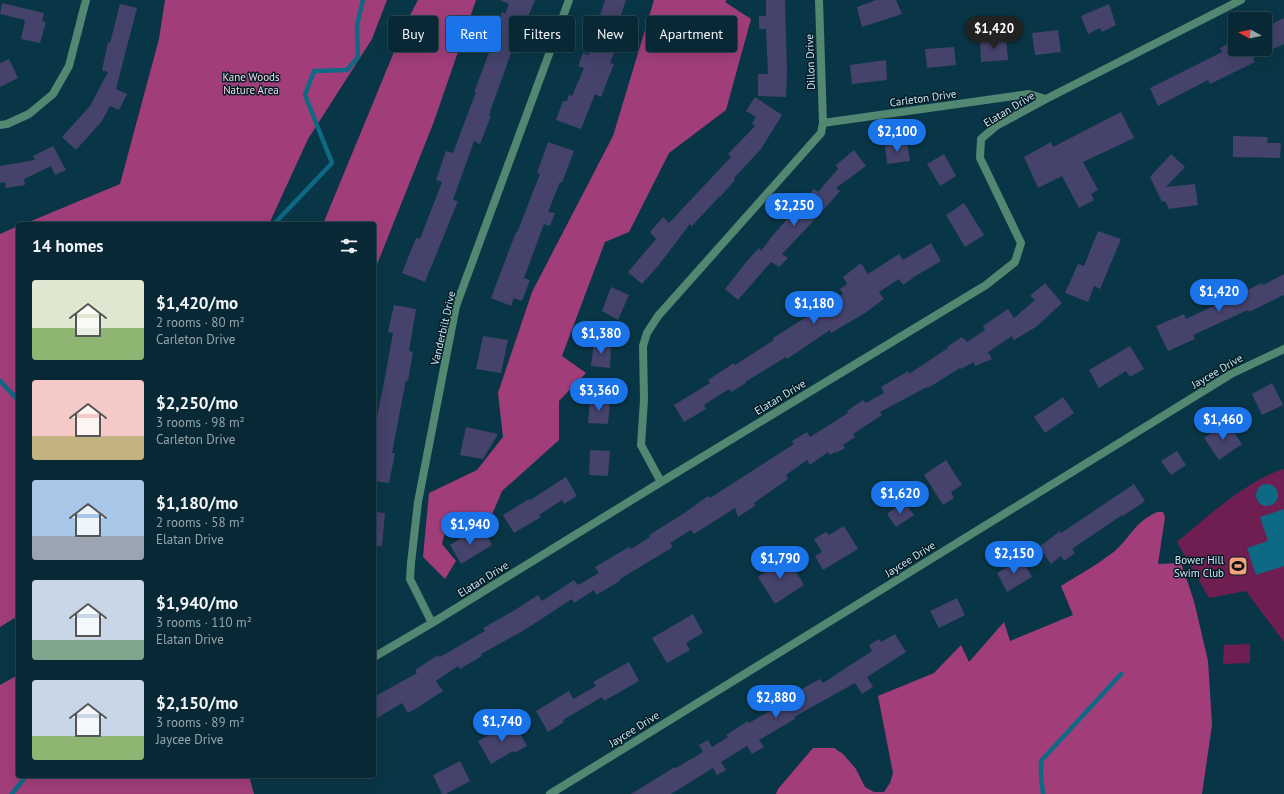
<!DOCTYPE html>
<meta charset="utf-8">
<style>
:root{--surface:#072834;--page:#153440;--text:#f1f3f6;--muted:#98a6ac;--line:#28444f;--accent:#1a73e8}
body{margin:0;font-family:"PT Sans",sans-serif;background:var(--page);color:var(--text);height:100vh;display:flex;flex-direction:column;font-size:15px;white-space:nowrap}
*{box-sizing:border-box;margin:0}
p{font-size:13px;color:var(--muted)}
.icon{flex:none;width:22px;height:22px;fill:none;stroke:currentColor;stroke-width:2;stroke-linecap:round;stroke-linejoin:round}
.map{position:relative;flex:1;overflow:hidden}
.details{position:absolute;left:16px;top:222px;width:360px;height:556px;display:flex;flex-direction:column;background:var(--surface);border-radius:4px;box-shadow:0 4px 16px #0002,0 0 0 1px var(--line)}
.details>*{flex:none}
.top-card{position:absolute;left:388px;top:16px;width:380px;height:36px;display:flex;gap:8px}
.needle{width:26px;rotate:278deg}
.tools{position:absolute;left:1228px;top:12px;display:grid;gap:8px}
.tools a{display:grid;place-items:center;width:44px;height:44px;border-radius:4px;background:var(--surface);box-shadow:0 4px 16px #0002,0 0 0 1px var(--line);font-size:20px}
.price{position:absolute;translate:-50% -34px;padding:0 9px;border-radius:14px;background:var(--accent);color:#fff;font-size:13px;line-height:26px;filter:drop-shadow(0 1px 2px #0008)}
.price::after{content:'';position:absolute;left:50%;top:24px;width:12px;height:9px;margin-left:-6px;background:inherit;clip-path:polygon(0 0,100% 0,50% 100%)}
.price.active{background:#222;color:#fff}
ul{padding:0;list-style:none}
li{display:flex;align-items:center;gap:12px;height:100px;padding:0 16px}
li span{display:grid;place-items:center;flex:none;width:112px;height:80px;border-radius:4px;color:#555}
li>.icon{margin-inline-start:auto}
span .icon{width:48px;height:48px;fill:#fffc;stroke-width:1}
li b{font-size:17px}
h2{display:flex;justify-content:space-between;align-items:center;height:48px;padding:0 16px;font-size:17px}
.chip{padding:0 14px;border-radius:4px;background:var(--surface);box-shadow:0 4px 16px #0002,0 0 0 1px var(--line);font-size:14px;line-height:36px}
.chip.active{background:var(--accent);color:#fff}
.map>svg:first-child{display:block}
.green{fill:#6e1e50}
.forest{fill:#a13e7a}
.water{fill:#0e6985}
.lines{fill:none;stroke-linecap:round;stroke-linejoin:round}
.stream{stroke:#0e6985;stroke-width:4.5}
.building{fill:#45426b}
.minor{stroke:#528771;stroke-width:8}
.labels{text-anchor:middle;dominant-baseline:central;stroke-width:3;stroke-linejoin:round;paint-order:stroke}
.street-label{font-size:11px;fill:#cce8f4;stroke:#051c25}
.park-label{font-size:11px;fill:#f5d9e7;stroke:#051c25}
.poi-label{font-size:11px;fill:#cce8f4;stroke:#051c25;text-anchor:end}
</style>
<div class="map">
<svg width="1284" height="794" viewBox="0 0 1284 794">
<rect width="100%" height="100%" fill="#093646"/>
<path class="green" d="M1284,469v173l-38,-51 -37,7 -32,-56c30,-25 70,-62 107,-73z
M1250,644v19l-27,1 1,-19z"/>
<path class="forest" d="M165,0h222l-15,39 -64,100 -39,85h-245l96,-40 39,-145z
M418,0h58l-43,124 -59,148v-48h-51l83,-201z
M654,0h73l-2,2 26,17 -25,91 -57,43 -40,79 -24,10 -43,114 24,17 -27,28v39l-57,51 -14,33 -30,-7 -11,6 -5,21 14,17 -11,18 -22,-22 6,-64 48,-23 26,-33 -5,-44 34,-101 81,-156z
M18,226v390l-18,11v-393z
M1157,512h6l2,5 -7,47 23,-1 13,38 14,60 4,64 -10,69h-426l2,-5 35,-41h21l9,6 13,15 9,18 9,5h10l6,-9 3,-10 -15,-77 56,-23 27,-28 8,17 35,-40 6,19 63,-26 -12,-29c19,-12 38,-22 55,-36 16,-15 19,-28 41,-38z
M18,675v101h231l5,18h-254v-109z"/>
<path class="water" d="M1256 495a11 11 0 1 1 22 0a11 11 0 1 1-22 0Z
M1284,509v57l-28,9 -9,-27 21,-7 -8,-24z"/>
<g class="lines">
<path class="stream" d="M274,224l58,-61 -27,-68 9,-24 33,-1 11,-13 -1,-32 6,-25
M0,381l18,19
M12,794l14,-18
M1043,794l-2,-18v-15l80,-87"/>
</g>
<path class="building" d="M500,0h35l-22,53h-2l-22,62 2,1 -11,28 -6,-3 -21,59 5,1 -33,81 -23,-9 14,-35 4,1 22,-57 -6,-2 10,-29 7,2 23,-61h-2l18,-47h-2l12,-33 3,2 4,-10z
M605,0h21l-7,21 7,2 -16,40 4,1 -13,33 -6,-3 -14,35 -25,-9 7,-19h4l2,-6 3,1 12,-28 -6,-2 5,-13 6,2 10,-26 -3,-2z
M766,0h19l2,72 -1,25 -28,-1v-22h10l-2,-45h-7v-13h7z
M876,0h20l6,14 -40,13 -5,-20z
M2,3l42,10 -2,8 4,1 -6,21 -19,-4 4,-19 -25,-6z
M120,4l17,4 -21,81 11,5 -8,16 -9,-4 -8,15 -26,29 -14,-13 28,-31 18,-34 -6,-2 6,-28 2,1z
M1109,4l7,21 -14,7 -2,-4 -12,6 -7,-18z
M1284,18v26l-31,14 2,4 -45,22 -2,-4 -50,26 -8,-18 72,-36 -2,-4 15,-7v8h30v-22z
M1058,30l3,22 -26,3 -3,-22z
M1006,38l2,22 -27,2 -1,-22z
M954,47l2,18 -29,3 -2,-19z
M9,59l9,19 -18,9v-24z
M886,60l1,20 -35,4 -2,-19z
M755,97l27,18 -21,34 -27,29 1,2 -15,17h-1l-27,29 -2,-2 -32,42 -16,18 -14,-12 28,-33 -6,-7 13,-15 6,6 62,-66 -3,-3 27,-28 -3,-2 4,-7 -10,-6z
M1121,112l13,26 -51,24 15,28 -7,4 3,6 -15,8 -17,-32 -24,12 -14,-31 27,-15 2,5z
M1233,136l35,1 -1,6h14l-1,15 -47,-1z
M548,142l26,9 -12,32 -2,-1 -12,30 7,1 -5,13 -6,-2 -20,54 6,2 -8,21 -8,-3 -3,8 -20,-8 25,-66 1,1 23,-59 -3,-1z
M907,142l3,19 -23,3 -2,-19z
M53,146l13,24 -11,5 -4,-9 -27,13 1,6 -19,3 -1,-6 -5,1v-17l35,-6 -2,-4z
M854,150l12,16 -30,22 4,3 -19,22 -39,41 6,4 -9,9 -8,-5 -33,38 -13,-11 22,-28 12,-13 2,3 12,-16 41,-46 4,3 20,-23 -2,-4z
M944,154l12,22 -16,10 -13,-22z
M1171,154l14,13 -19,20 29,-3 3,21 -29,4 -4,-8 -3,1 -12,-25z
M964,203l20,32 -19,12 -19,-32z
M1098,231l23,8 -21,50 -6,-3 -6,16 -23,-9 13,-29 6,2z
M931,243l10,18 -29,17h1l-10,7 -4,-6 -20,13 5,7 -19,14 -34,20 -1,-3 -43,29 -1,-2 -41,25 1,1 -15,9 -2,-3 -25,16 2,4 -22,13 -10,-17 36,-22 -2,-3 26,-17 1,2 39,-25 -1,-2 70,-44 -3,-5 7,-5 -4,-7 18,-14 7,11 31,-20 4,6z
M1284,274v21l-35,17 -1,-2 -55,25 2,4 -27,12 -12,-25 28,-12 2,5 76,-36 1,2z
M1045,283l17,20 -26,24 -22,13 -2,-4 -24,16 4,7 -17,7 -1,-4 -13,7 -1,-1 -32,20 -1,-1 -47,25 2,3 -29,19 2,3 -12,8 2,3 -9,5 -1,-1 -5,3 -2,-3 -18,13 -3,-5 -21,15 2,4 -34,24 1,3 -17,11 -3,-9 -41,26 -3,-4 -21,13 3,4 -53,32v2l-24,14 -2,-5 -20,13 -2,-4 -46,30 -45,25 1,2 -22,13 -2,-3 -22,15 7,10 -23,15 -12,7 -6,-10 -28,17v-23l43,-24 -2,-3 23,-15 2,2 45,-26 -2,-3 32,-18 23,-15 4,6 32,-21 4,5 21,-12 -4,-6 34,-20 2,2 19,-12 -1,-2 34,-21 25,-18 2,2 84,-54 -2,-3 15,-9 3,5 38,-24 -1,-2 16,-11 3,3 18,-10 -3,-6 27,-16 1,3 39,-26 -1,-1 15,-10 5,5 18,-12 -2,-4 25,-17 6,9 21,-18 -5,-4z
M611,287l18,8 -11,25 -16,-9z
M394,305l22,4 -7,42 4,1 -5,29 -2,-1 -14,73h3l-6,30 -15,-2v-49l11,-55 8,-44 -5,-1z
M483,336l25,4 -7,33 -25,-4z
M594,342l17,2 -1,24 -19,-2z
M1130,346l14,23 -14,8 -4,-6 -27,17 -10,-18z
M1272,383l11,22 -21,10 -10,-21z
M1063,397l11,16 -29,20 -11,-16z
M590,400l20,1 -2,23 -20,-1z
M1227,422l15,22 -23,16 -15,-22z
M466,427l32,7 -15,25 -23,-4z
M590,450l20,1 -2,25 -19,-1z
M1177,451l9,14 -15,10 -10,-14z
M946,460l16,25 -11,7 3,6 -11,7 -19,-30z
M566,477l11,19 -13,8 -2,-4 -23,15 2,2 -27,16 -11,-18 26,-16 1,1z
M1134,484l11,17 -22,15 -1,-1 -50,34 3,4 -11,8 -3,-5 -10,8 -12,-17 21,-16 1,2z
M904,502l10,13 -18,12 -9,-13z
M374,512l11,1 -3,33h-8z
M844,526l14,23 -35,21 -8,-14 7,-4 -8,-13 12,-7 3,3z
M470,532l3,6 11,-6 8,13 -31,19 -11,-19z
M774,558l4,7 10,-6 16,26 -29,19 -17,-27 8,-5 -4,-7z
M1022,559l10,18 -25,15 -10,-19z
M957,598l8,17 -26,13 -9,-17z
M693,614l10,19 -17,10 4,7 -23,13 -15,-25z
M895,634l11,18 -39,25 6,10 -11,7 -7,-11 -61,34 1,2 -36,21 5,7 -12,7 -5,-8 -26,16 5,8 -9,5 -4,-7 -42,26h-40l44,-27 1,1 27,-16 -4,-7 9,-5 4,7 16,-10 -2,-2 22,-14 1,2 50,-29 -1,-3 22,-12 3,4 49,-32 -3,-6 10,-6 2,3z
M629,662l10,19 -35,20 -2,-4 -39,23 1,2 -16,10 -12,-21 33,-20 4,8 23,-13 -3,-4z
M513,721l14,25 -13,7 -1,-2 -22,13 -13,-23z
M460,761l10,20 -24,13h-4l-9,-19z"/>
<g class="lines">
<path class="minor" d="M819,0l4,123
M0,125l7,-1 22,-10 24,-20 16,-28 17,-66
M661,482l-20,-37 3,-45 -1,-54 4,-13 11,-17 163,-183 2,-10 206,-29 17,5 195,-99
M432,623l-22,-44 1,-16 7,-61 38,-196 113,-306
M374,657l58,-34 229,-141 325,-197 29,-23 6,-19 -41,-85 1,-19 15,-13 50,-27
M550,794l681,-420 53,-25"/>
</g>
<defs>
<g id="stadium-square" transform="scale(1)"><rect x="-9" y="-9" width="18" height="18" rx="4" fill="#f1a17b" stroke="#051c25"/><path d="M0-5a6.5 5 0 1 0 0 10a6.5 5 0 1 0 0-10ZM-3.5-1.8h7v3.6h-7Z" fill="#111"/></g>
</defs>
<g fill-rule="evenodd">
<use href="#stadium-square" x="1238" y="566"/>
</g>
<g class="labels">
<g class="street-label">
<text transform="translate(810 62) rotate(-92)">Dillon Drive</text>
<text transform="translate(923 98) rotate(-8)">Carleton Drive</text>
<text transform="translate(1009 109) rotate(-31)">Elatan Drive</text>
<text transform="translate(443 328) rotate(-77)">Vanderbilt Drive</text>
<text transform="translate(1217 371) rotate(-30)">Jaycee Drive</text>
<text transform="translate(780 397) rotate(-31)">Elatan Drive</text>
<text transform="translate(910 559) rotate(-32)">Jaycee Drive</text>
<text transform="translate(483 579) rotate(-32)">Elatan Drive</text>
<text transform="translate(634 729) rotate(-32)">Jaycee Drive</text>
</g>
<g class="park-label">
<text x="251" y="77">Kane Woods<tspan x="251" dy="13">Nature Area</tspan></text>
</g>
<g class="poi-label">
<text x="1224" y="560">Bower Hill<tspan x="1224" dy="13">Swim Club</tspan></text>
</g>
</g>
</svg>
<div class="tools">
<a><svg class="needle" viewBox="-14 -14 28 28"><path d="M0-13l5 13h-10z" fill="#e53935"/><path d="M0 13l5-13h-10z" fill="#98a6ac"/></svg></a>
</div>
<b class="price active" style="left:994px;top:50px">$1,420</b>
<b class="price" style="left:897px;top:153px">$2,100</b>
<b class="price" style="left:794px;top:227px">$2,250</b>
<b class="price" style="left:1219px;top:313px">$1,420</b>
<b class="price" style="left:814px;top:325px">$1,180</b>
<b class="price" style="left:601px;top:355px">$1,380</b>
<b class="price" style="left:599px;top:412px">$3,360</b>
<b class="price" style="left:1223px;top:441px">$1,460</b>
<b class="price" style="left:900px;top:515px">$1,620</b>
<b class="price" style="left:470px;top:546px">$1,940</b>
<b class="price" style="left:1014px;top:575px">$2,150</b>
<b class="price" style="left:780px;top:580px">$1,790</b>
<b class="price" style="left:776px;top:719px">$2,880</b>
<b class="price" style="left:502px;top:743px">$1,740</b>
<div class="top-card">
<a class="chip">Buy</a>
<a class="chip active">Rent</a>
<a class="chip">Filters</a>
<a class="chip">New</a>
<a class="chip">Apartment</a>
</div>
<section class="details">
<h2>14 homes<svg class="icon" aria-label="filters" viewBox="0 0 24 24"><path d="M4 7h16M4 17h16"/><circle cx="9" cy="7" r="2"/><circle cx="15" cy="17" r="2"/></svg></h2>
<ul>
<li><span style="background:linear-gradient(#dfe7d0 60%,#8fb573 0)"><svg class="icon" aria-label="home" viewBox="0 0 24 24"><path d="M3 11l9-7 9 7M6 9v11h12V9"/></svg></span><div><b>$1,420/mo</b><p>2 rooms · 80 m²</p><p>Carleton Drive</p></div></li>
<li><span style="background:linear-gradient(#f6c9c9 70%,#c2b280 0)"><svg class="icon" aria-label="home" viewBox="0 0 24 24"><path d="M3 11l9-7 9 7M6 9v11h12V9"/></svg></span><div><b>$2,250/mo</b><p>3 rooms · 98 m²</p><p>Carleton Drive</p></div></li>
<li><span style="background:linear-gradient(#a9c7e8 70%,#9aa5b1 0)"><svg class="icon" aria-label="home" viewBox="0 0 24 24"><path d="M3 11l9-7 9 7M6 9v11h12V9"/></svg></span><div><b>$1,180/mo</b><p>2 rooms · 58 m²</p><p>Elatan Drive</p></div></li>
<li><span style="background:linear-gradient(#c9d6e8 75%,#7fa58c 0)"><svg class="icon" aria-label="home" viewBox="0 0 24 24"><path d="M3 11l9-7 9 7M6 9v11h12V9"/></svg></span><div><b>$1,940/mo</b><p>3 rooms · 110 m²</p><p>Elatan Drive</p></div></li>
<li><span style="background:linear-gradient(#c9d6e8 70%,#8fb573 0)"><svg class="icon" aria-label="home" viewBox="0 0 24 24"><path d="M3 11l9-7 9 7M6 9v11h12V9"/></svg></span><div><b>$2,150/mo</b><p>3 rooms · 89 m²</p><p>Jaycee Drive</p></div></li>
</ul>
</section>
</div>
